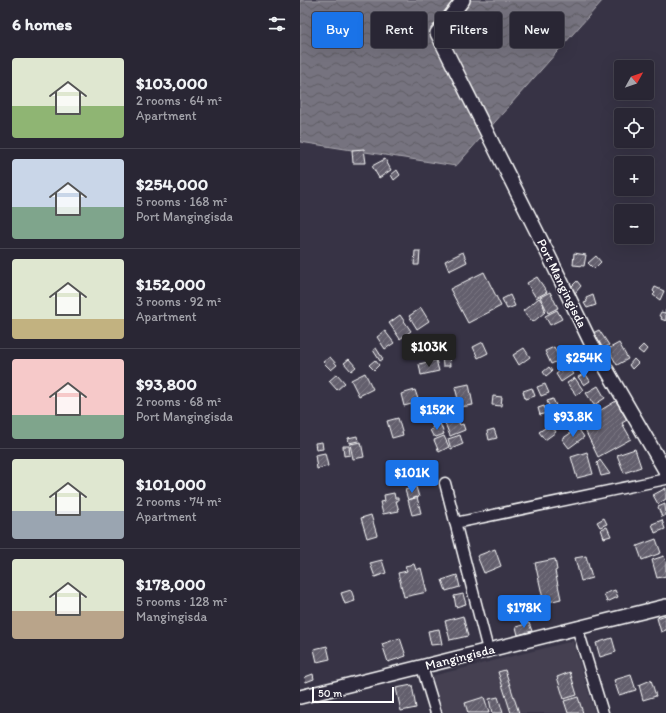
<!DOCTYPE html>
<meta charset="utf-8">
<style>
:root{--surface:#292634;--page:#353240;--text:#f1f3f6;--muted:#a5a5ac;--line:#45434f;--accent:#1a73e8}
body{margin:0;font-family:Itim,sans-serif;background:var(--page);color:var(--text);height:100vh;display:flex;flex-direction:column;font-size:15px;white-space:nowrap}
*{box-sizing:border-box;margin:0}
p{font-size:13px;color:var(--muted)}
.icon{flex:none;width:22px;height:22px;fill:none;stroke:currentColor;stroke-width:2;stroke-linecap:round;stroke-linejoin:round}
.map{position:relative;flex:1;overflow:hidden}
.details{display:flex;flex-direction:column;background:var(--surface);width:300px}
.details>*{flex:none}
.hud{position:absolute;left:12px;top:12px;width:294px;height:36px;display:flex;gap:8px}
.needle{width:26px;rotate:50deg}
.buttons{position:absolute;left:314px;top:60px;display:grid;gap:8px}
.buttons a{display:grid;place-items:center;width:40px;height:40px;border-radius:4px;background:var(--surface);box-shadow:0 4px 16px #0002,0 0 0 1px var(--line);font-size:20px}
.scale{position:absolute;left:12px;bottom:10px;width:82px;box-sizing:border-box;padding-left:4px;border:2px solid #fff;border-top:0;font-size:11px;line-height:14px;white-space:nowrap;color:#fff;-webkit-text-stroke:3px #2f2a3d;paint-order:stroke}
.price{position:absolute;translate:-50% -34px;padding:0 9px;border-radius:4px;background:var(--accent);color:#fff;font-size:13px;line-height:26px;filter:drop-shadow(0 1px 2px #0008)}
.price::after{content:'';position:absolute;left:50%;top:24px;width:12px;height:9px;margin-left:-6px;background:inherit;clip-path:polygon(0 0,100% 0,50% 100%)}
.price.on{background:#222;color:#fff}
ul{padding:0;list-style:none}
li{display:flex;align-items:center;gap:12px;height:100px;padding:0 12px}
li+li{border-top:1px solid var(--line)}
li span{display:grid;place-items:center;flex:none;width:112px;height:80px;border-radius:4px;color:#555}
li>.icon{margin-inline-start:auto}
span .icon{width:48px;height:48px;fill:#fffc;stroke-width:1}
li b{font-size:17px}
h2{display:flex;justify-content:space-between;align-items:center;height:48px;padding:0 12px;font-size:17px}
.tag{padding:0 14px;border-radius:4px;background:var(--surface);box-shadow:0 4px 16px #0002,0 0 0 1px var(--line);font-size:14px;line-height:36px}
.tag.on{background:var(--accent);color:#fff}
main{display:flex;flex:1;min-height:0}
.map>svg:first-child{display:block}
.built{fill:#444051}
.water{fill:url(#water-waves);stroke:#adabb2}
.building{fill:url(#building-hatch);stroke:#fff}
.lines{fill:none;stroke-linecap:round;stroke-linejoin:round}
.minor-casing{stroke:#fff;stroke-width:13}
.tertiary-casing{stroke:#fff;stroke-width:16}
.minor{stroke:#2f2a3d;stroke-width:10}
.tertiary{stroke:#2f2a3d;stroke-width:13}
.labels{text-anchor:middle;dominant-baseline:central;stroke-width:3.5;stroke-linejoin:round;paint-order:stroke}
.street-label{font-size:13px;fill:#fff;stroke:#2f2a3d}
</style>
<main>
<section class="details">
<h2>6 homes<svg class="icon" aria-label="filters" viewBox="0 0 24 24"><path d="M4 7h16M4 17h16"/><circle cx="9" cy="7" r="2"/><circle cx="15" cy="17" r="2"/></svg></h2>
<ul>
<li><span style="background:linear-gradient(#dfe7d0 60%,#8fb573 0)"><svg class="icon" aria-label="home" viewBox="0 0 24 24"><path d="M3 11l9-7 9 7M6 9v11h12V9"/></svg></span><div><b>$103,000</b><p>2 rooms · 64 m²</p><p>Apartment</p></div></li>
<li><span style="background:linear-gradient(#c9d6e8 60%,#7fa58c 0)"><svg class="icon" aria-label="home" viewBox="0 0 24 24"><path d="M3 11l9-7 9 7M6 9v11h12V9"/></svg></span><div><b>$254,000</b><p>5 rooms · 168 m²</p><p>Port Mangingisda</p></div></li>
<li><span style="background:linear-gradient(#dfe7d0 75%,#c2b280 0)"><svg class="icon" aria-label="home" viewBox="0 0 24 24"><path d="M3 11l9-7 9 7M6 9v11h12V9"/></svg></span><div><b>$152,000</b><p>3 rooms · 92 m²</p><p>Apartment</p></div></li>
<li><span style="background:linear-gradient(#f6c9c9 70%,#7fa58c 0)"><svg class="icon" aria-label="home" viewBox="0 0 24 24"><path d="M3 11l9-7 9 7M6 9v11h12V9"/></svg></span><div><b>$93,800</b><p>2 rooms · 68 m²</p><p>Port Mangingisda</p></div></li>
<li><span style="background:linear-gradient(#dfe7d0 65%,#9aa5b1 0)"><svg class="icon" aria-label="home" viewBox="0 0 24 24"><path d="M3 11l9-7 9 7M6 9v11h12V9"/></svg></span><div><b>$101,000</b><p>2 rooms · 74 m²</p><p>Apartment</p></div></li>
<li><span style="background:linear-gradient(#dfe7d0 65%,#b9a48a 0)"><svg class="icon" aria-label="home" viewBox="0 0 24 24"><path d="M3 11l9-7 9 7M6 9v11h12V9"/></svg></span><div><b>$178,000</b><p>5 rooms · 128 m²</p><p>Mangingisda</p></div></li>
</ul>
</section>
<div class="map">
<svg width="366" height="713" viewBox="0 0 366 713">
<defs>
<pattern id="water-waves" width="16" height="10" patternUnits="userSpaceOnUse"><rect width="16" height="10" fill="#76737f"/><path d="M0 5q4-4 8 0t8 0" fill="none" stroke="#5f5e63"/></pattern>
<pattern id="building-hatch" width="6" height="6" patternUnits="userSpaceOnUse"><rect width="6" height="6" fill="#635f6d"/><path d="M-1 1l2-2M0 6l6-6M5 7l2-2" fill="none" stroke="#7a7783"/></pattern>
</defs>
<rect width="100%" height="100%" fill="#373345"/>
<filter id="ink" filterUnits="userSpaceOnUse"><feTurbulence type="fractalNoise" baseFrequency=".025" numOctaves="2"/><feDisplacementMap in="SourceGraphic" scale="8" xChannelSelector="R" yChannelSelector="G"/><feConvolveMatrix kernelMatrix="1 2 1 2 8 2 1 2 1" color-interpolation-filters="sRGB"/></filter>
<g filter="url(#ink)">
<path class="built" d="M273,641l22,72h-152l-11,-37z"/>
<path class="water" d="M0,0h303l-147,166 -156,-24z"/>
<path class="building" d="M64,149l2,14h-13l-1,-13z
M85,159l6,11 -12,8 -7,-12z
M97,170l3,5 -6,5 -3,-5z
M115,251h5l-1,14h-5z
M163,252l4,10 -18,9 -4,-10z
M274,253l12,2 -2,11 -11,-1z
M296,256l5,6 -7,7 -6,-6z
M184,272l17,34 -33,17 -18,-34z
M237,277l10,15 -11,6 -9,-15z
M277,281l4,5 -6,7 -5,-5z
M355,287l9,4 -4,9 -7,-5 2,-2 -2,-2z
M250,292l8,16 -10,5 -8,-16z
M210,295l5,11 -8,3 -5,-10z
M293,295l3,10 -9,3 -3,-5 3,-1 -1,-4z
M239,298l5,7 -1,1 2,3 -1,2 1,1 -12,10 -10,-11z
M121,308l8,13 -12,8 -8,-13z
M257,310l5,9 -12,6 -5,-9z
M366,310v11l-5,-2 1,-2 -3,-1 2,-4 4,1z
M100,315l11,16 -11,8 -11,-16z
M299,330l10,15 -6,4 -10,-16z
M85,331l9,12 -9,6 -8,-12z
M183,342l5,11 -10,5 -5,-11z
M319,343l9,16 -11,6 -9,-16z
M343,345l4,4 -4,5 -5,-4z
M254,347l6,13 -9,4 -6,-13z
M76,348l7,11 -3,2 -7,-11z
M224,348l6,9 -11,8 -6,-10z
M149,355l1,11h-7l-1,-10z
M30,357l7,8 -6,5 -8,-8z
M49,359l7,8 -5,4 -7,-8z
M334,359l4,4 -6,6 -3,-4z
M75,360l4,5 -5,5 -5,-5z
M136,360l3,11 -18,4 -2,-11z
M267,366l6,8 -12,8 -5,-8z
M249,367l3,4 -6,5 -3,-4z
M65,373l8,16 -14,7 -8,-16z
M285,373l5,8 -6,4 -6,-8z
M37,374l8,9 -8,7 -8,-9z
M275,378l8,12 -7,5 -9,-12z
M169,384l4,21 -13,2 -5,-20z
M245,384l4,9 -8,3 -4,-9z
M298,386l7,12 -11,7 -8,-12z
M232,388l3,8 -10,3 -2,-8z
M115,390l4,12 -15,4 -3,-12z
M193,396l9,1 -1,9 -9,-1z
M253,399l4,9 -6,3 -4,-10z
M316,401l11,19 -5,3 9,16 -33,18 -17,-35z
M244,406l2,7 -6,2 -2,-7z
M98,418l5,17 -11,3 -5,-17z
M157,418l3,7 3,-1 2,6 -15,6 -5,-13z
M140,423l4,11 -8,3 -1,-1h-2l-3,-6 3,-1 -1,-2z
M251,424l5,8 -11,8 -6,-8z
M278,428l6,9 -15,11 -7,-9z
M194,429l3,9 -8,2 -2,-9z
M160,435l3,9 -12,5 -3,-10z
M57,436l1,5 -9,2 -1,-5z
M144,436l5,11 -10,5 -5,-12z
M22,442l1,7 -7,1 -1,-7z
M61,442l3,15 -11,2 -3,-15z
M43,446h6l1,9 -6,1z
M335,449l6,18 -17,6 -7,-18z
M287,452l6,22 -16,4 -6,-21z
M25,453l3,13 -11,3 -2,-14z
M300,460l10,14 -9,2 -4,-13z
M116,487l3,10 -11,3 -3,-10z
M366,488v11l-8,5 -5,-9z
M94,493l1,5h3v3h-2l3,10 -16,3 -3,-12 5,-1 -1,-6z
M117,497l4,16 -9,2 -4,-15z
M365,504l1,11 -4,2 -4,-10z
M71,515l6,20 -10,3 -6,-20z
M304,518l3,6 -7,3 -3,-5z
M362,520l3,9 -10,4 -3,-9z
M307,527l4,9 -7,2 -3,-9z
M356,539l5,14 -19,7 -5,-14z
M195,549l6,17 -17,7 -7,-17z
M286,556l6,22 -11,3 -6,-23z
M364,556l2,6v14l-9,2 -5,-18z
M255,559l2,11 -2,1 6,28 -17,4 -9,-40z
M82,560l4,13 -11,4 -5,-14z
M114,564l2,6 5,-2 6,24 -23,5 -6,-24 9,-2 -2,-5z
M157,575l3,12 -14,4 -4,-11z
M51,590l4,11 -10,3 -4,-11z
M315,590l3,7 -11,5 -3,-8z
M163,594l3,10 -10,3 -2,-11z
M366,615v15l-5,2 -4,-14z
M163,616l5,20 -18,4 -5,-19z
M229,623l3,8 -14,4 -2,-8z
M139,629l3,15 -11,1 -3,-14z
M100,638l6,18 -18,6 -6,-18z
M312,638l4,14 -16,5 -4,-14z
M27,646l3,13 -13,3 -3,-13z
M205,670l14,43h-8l-13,-41z
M270,672l7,23 -13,4 -7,-22z
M13,674l1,5 -8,3 -1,-5z
M331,675l5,15 -17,5 -5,-15z
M351,680l5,16 -13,4 -4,-15z
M112,685l4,23 -15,3 -5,-23z
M184,697l5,16h-21l-3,-10z
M198,697l5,16h-11l-3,-14z
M278,697l5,16h-15l-4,-12z"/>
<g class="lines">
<g class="minor-casing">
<path id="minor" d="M145,483l43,167
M155,523l211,-44
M277,627l26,86
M122,667l14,46"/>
</g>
<g class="tertiary-casing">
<path id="tertiary" d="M163,0l-26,33 110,219 43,89 76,131
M0,697l366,-91"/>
</g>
<use href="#minor" class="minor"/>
<use href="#tertiary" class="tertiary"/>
</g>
</g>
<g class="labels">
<g class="street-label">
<text transform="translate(262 283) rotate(64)">Port Mangingisda</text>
<text transform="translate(160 657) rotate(-14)">Mangingisda</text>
</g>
</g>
</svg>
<div class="buttons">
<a><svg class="needle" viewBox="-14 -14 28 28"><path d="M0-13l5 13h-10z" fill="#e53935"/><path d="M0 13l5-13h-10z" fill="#a5a5ac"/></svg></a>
<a><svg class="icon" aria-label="locate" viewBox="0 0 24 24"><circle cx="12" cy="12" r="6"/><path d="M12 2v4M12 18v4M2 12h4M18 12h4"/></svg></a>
<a>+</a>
<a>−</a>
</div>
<div class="scale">50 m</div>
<b class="price on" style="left:129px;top:368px">$103K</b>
<b class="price" style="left:284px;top:379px">$254K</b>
<b class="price" style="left:137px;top:431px">$152K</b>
<b class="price" style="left:273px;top:438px">$93.8K</b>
<b class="price" style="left:112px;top:494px">$101K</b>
<b class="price" style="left:224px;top:629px">$178K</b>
<div class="hud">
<a class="tag on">Buy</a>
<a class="tag">Rent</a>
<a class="tag">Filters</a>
<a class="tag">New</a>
</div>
</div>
</main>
